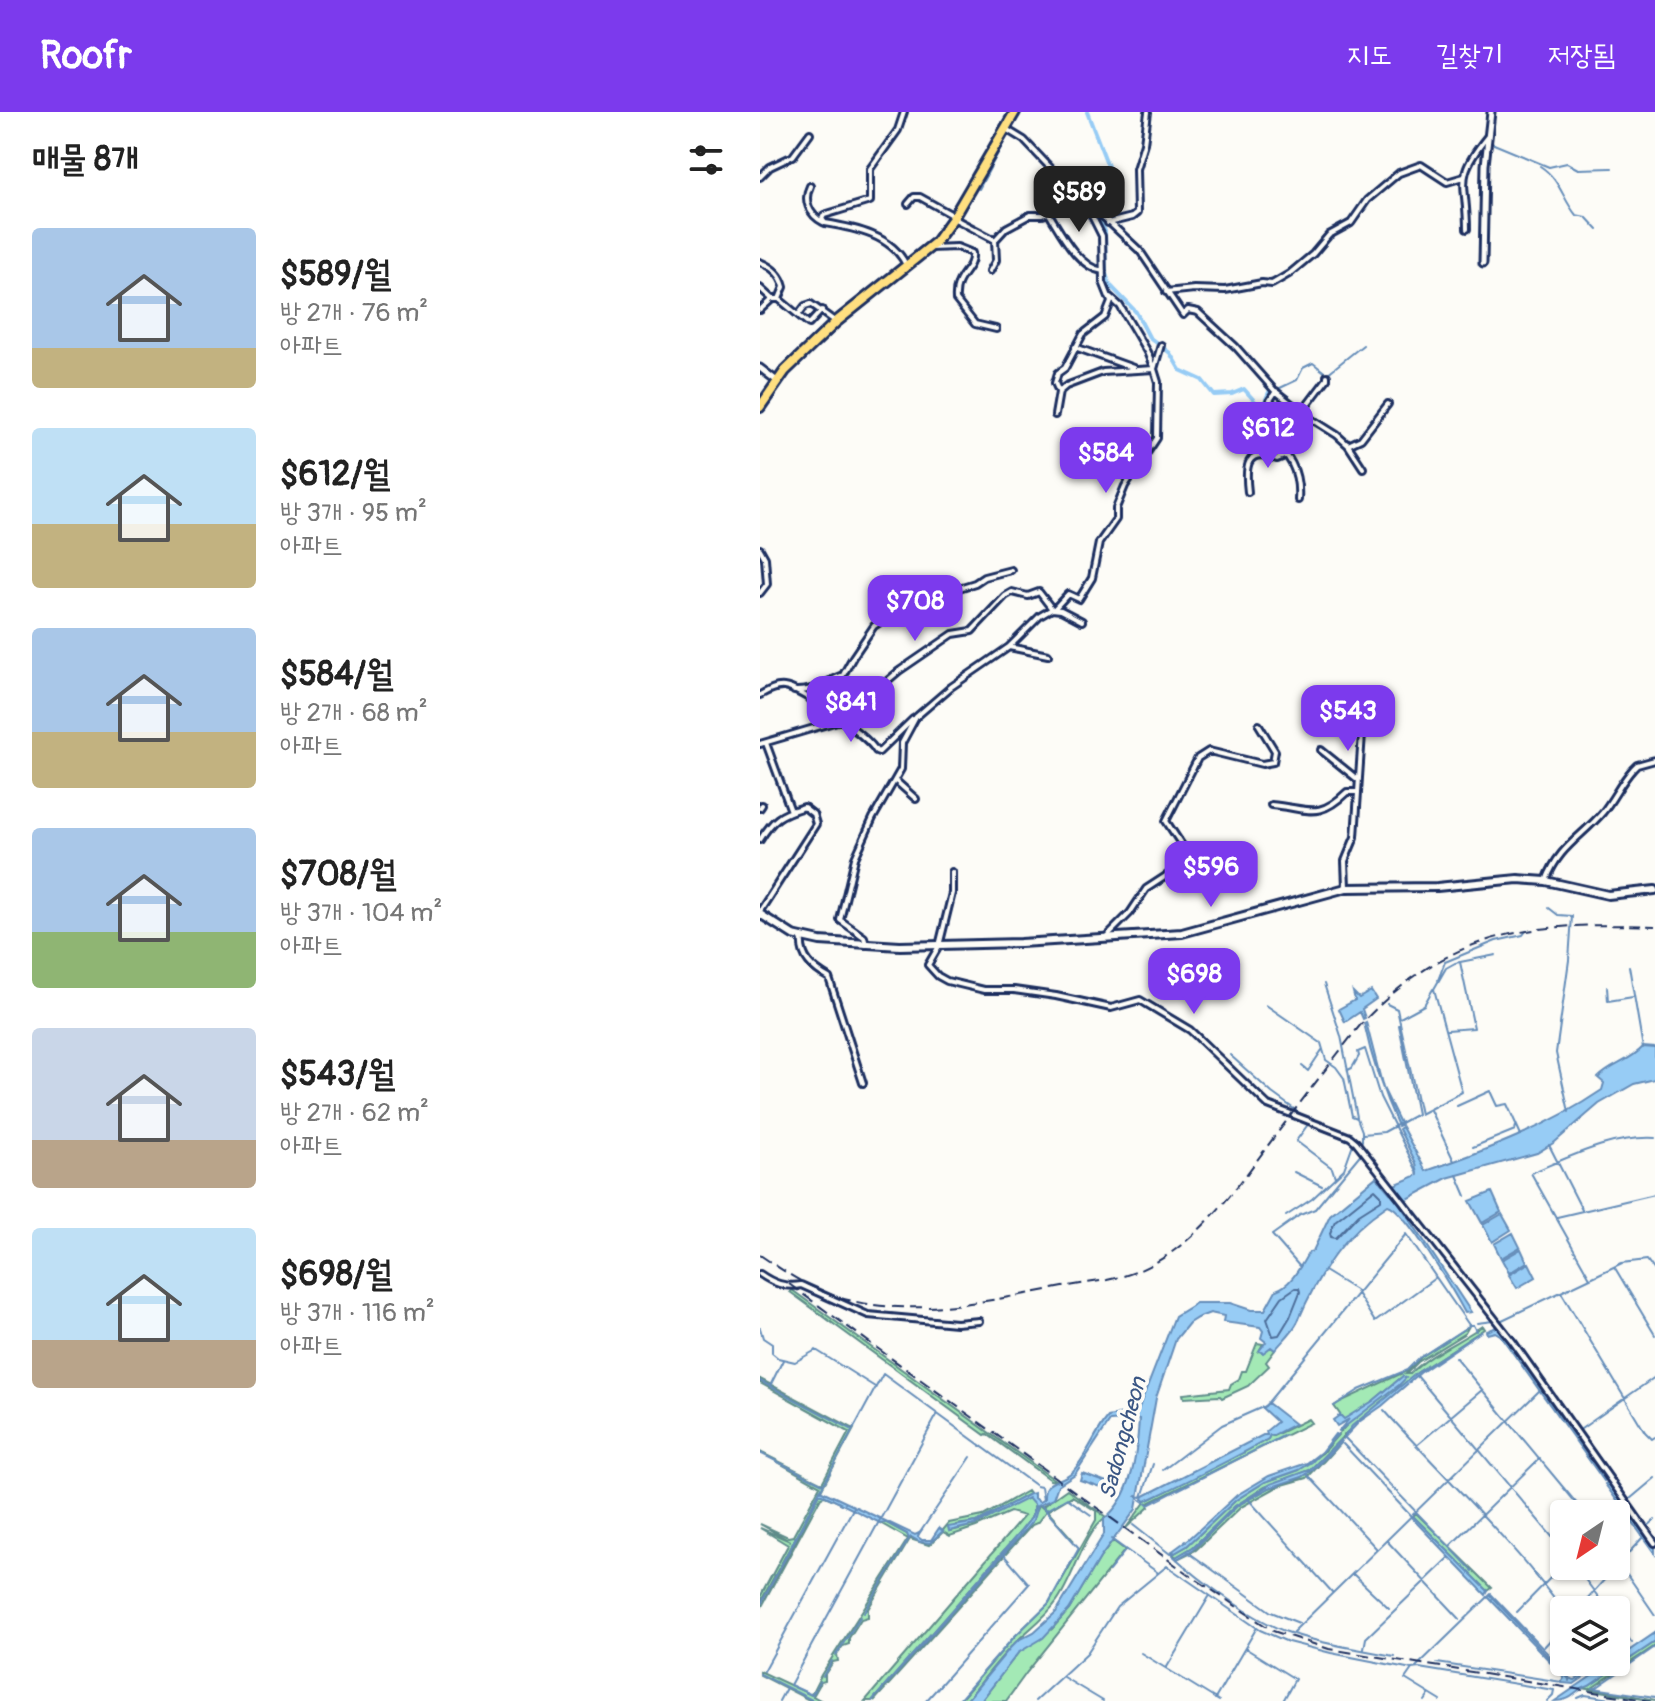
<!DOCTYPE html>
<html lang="ko">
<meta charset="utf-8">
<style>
:root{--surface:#fff;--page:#f6f6f6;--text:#222;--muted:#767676;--accent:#7c3aed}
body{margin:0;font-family:Pangolin,"Poor Story",sans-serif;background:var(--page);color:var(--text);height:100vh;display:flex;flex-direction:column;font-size:30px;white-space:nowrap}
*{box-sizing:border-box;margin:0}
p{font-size:26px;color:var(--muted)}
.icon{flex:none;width:44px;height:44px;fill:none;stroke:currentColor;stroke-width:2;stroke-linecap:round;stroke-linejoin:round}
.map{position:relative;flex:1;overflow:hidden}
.side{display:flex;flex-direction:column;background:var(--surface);width:760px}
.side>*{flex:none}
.needle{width:52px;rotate:215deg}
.buttons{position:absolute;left:790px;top:1388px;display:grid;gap:16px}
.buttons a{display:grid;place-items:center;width:80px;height:80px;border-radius:8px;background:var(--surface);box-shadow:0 2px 6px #0004;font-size:40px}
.price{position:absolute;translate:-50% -68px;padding:0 18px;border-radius:16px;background:var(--accent);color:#fff;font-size:26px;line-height:52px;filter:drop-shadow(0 2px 4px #0008)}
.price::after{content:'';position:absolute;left:50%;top:48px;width:24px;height:18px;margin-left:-12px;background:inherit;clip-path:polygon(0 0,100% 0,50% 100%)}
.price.current{background:#222;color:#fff}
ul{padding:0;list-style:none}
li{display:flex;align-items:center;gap:24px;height:200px;padding:0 32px}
li span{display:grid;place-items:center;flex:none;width:224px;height:160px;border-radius:8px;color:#555}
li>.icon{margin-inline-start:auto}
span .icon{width:96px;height:96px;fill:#fffc;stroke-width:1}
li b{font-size:34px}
h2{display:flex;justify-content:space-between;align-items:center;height:96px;padding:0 32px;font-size:34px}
header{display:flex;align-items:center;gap:48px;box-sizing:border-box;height:112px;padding:0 40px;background:var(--accent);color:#fff}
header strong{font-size:38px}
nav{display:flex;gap:44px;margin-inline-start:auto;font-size:28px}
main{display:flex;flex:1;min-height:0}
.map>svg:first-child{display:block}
.green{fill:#a3e9b5;stroke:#5f8c8a;stroke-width:2}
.water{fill:#97ccf5;stroke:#658db9;stroke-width:2}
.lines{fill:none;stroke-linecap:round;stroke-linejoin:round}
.shore{stroke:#4d6e9a;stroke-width:2}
.stream{stroke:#658db9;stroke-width:2}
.canal{stroke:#97ccf5;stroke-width:4}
.minor-casing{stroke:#1b2f5e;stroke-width:10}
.tertiary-casing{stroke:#1b2f5e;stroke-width:11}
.secondary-casing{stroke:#1b2f5e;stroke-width:12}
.primary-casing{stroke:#1b2f5e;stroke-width:14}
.minor{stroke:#fdfcf7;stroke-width:4}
.tertiary{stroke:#fdfcf7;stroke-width:5}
.secondary{stroke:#fdfcf7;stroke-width:6}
.primary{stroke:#ffdf80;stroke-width:8}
.rail{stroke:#1b2f5e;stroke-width:2;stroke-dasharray:12 6;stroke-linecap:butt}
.labels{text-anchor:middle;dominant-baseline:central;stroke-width:7;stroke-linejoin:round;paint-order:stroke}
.water-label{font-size:22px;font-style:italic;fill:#3a5684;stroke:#fdfcf7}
</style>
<header>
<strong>Roofr</strong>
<nav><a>지도</a><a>길찾기</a><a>저장됨</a></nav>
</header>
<main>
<section class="side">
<h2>매물 8개<svg class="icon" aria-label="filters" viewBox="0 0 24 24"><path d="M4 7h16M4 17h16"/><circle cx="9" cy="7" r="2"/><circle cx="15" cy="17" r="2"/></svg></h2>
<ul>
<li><span style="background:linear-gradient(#a9c7e8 75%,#c2b280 0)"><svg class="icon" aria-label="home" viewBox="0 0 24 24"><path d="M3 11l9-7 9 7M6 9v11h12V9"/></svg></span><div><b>$589/월</b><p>방 2개 · 76 m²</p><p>아파트</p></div></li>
<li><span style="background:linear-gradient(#bfe0f5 60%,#c2b280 0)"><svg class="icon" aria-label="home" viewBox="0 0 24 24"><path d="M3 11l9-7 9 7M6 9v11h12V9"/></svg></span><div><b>$612/월</b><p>방 3개 · 95 m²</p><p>아파트</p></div></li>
<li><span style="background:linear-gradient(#a9c7e8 65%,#c2b280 0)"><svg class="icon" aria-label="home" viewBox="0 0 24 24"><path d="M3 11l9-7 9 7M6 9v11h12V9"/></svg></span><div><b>$584/월</b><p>방 2개 · 68 m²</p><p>아파트</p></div></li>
<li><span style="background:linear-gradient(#a9c7e8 65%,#8fb573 0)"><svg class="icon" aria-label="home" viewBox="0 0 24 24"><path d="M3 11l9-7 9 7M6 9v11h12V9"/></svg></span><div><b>$708/월</b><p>방 3개 · 104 m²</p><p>아파트</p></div></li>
<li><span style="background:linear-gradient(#c9d6e8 70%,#b9a48a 0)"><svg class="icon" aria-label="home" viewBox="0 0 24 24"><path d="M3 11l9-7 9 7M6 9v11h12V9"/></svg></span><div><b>$543/월</b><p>방 2개 · 62 m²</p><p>아파트</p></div></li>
<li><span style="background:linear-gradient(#bfe0f5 70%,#b9a48a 0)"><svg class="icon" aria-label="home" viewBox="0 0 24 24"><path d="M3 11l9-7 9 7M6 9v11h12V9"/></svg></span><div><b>$698/월</b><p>방 3개 · 116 m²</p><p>아파트</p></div></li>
</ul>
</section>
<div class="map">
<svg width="895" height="1589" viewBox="0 0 895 1589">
<rect width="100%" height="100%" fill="#fdfcf7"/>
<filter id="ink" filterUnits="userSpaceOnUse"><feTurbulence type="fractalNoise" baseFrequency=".0125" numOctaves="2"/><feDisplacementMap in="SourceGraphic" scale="16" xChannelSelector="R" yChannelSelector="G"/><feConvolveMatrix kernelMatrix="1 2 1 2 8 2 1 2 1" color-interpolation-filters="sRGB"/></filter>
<g filter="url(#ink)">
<path class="green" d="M32,1178l260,188 5,3 -7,-1 -63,-46 -2,1 -195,-143z
M709,1214l-4,7 -47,29 -12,12h4c21,-21 49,-32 72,-48l2,3 -66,43 -37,33 -23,16 -48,49 -45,17 -30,19 -42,41 -17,10 -3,-3 14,-8 49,-46 29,-18 34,-12 23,-17 29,-33 48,-35 4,-9 -30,25 -29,19 -10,-14 6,-4 67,-31 14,-14z
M497,1231l6,1 -4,7 12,-4 4,3 -9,12 3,4 -21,20 -26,12 -2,-2 -36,2 -1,-4 46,-5 2,-5 8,-5 3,-8h4z
M0,1267l94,50 -94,174v-6l28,-52 -28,-17 30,13 -30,-17 28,13 5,-1 27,-50 -60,-34 62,31 27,-51 -89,-49z
M548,1307l3,4 -164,81 2,3 -23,21 20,-27 98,-49 24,-13 2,-5 3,2z
M581,1330l-34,36 -28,8 -38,21 -45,43 -19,9 17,-10 44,-44 31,-17 33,-11 21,-15z
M307,1377l39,28c-22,14 -32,61 -49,84 -13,19 -33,31 -48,48 -15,16 -29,35 -43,52h-7l55,-64 35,-34 47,-83v-9l-24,-15 -25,15 27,30 -31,-35z
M267,1379l2,3 -52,28 -21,3 -5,6 24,-6 49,-26 5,-1 6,6 -4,14 -11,14 -148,169h-7l159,-185 -14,-4 -34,15 -26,9 -7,-4 -14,13 -19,-6 -42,70v8l-7,2 -12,19v6l-6,2 -6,8 1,7 -5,1 -8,12v7l-4,1 -8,14 9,5h-11l-51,-26v-4l51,24 10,-20 87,-136 -28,-16 5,-1 22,12 2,4 24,4 16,-19 34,-7z
M60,1381l32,15 -27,-12 -4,1 -61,113z
M279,1393l7,6 -9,12 -5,2 -158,176 151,-171z
M656,1401l76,75 -4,3 -75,-75z
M353,1429l12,9 -98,122 -21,29h-25l37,-48 34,-24 17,-19 31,-52z
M895,1530v4l-63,42 63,12 -73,-12 7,-2z"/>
<path class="water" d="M611,879l5,8 -14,10 3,9 -2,1 -3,-7 -15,10 -6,-13 16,-9 -2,-8 6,6z
M606,910l17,66 18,37 -3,1c-16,-35 -26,-65 -34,-103z
M883,935l12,1v31l-21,5 -35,20 -44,38 -18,11 -90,25 -43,23 -3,-4 -4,3 74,112 -6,1c-10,-19 -61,-105 -77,-108 -45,29 -70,69 -90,116 -5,11 -16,20 -23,29l-4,-3 -8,6 -4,-2 7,-9 -5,-4 2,-7 -3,-4 -37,-5 1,-6 -14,-3 -13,5 -8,5 -13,16 -20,59 -20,111 -36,49 -31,52 -26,28 -25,15 -37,48h-15l44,-53 8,-8 16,-8 22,-20 48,-78v-15c29,-23 33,-66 35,-100l-29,2 -35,53 -17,11 -5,14 -16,7 -4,14 -8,10 -153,171 148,-169 11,-14 4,-12 -7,-8 -53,27 -26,6 -1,-4 29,-5 52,-28 5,-1v5l5,4 5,-3c-1,-21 16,-15 29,-28 14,-15 21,-37 35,-54l30,-6 37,-95 21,-13h34l21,7h14l11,-20c16,-5 24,-24 33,-38l4,-1 17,-36 46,-38 14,16 4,-8 24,-10 -2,-12 -17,-34 3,-2 24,44c61,-21 122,-44 176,-81l2,-7 -6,-5c12,-13 31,-16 45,-31z
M732,1080l9,20 -19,11 -12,-22z
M742,1102l9,16 -19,12 -9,-17z
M753,1121l7,14 -19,11 -7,-14z
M761,1137l6,13 -18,11 -7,-13z
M769,1151l7,14 -19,11 -8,-13z
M736,1215l13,14 97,139 -2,1 -104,-146 -5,-3 -8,2 -1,-3z
M722,1219l-62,42 -38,33 -23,16 -17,18 10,-14 66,-54z
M643,1264l3,2 -7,7 -61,47 11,-13 -12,7 -4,-6 7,-5 4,4 29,-18z
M508,1291l27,21 -23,12 -2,-1 -2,4c-39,22 -80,42 -122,62l-3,-2 1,-3 119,-61h4l-1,-4 11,-9 -15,-14z
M575,1322l2,1 -25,27 -13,8 -34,12 -29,18 -49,46 -14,8 -2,-2 19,-14 47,-43 32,-19 38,-13 14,-11z
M580,1328l1,2 -28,28 -11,7 -33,11 -31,17 -44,44 -17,10 -1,-2 17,-10 42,-41 36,-22 39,-14z
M322,1361l36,13 -3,6 -35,-12z
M848,1370l47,66v6l-50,-70z
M60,1378l95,45 4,-2 -1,4 4,3h9l8,-12 4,3 -13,12 -10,-1 -9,-5 -2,2 -2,-5 -22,-12 -5,1 -60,-30 -60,113z
M653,1404l75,75 -2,4 -75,-78z
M730,1483l78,83 7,2 31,-18 -32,22 -13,-1 3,-5 -3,-5 -73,-76z
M895,1521v9l-66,44c-15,4 -15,15 -34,15z"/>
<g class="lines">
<path class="shore" d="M615,1077l6,6v5l-22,14 -23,24 -5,-1 -1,-4 5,-12z
M535,1176h4l1,4 -10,25 -11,18 -6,1 -6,-17 15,-22z"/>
<path class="stream" d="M729,30l60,25 18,-4 11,6 34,-1
M780,54c20,13 22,32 36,49l10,2 12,13
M219,77l29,-55
M518,277l19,-9 6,-12 10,-5 14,11 36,-29
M789,796l9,7 14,1 -3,44 -13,93 13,59
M869,854l14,82
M678,868l7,-18 51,-21 27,-6 3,-4
M564,872l17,52 16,81
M847,875l1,14 25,-4
M627,892l10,5 23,105 42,-22 -28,-103 12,-21 9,-5 41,-8
M506,893l55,38 5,17 10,7 8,11 8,38 5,2 5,13v10
M640,906l24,-13 9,-16
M687,918l27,-2 -14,-66
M470,943l42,38 33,24
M542,954l6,5 14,-21
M588,958l4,-2 7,-12 -1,-4 7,-3 15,48 38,76
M697,994l33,-15 7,15 10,-2 14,31
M670,998l24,51
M562,1012l32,12 16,21
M603,1022l21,-2 33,-18 -18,-89
M789,1033l33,65
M713,1035l42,-17 1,-4
M534,1060l28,14
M697,1063l9,21
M575,1065l-3,-9 -36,-27 13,-18 42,18
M526,1104l26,-17 32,-30 10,-28
M797,1105l98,-23
M540,1155l-28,-32 28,-20 15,-6 48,-58
M855,1156l40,67
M564,1159l31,19 20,32 60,-44
M830,1166l-59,-105c41,-17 79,-37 124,-35
M801,1180l84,140 7,7 3,-2
M740,1209l122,-58 25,-3 8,11
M717,1211l16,-2
M0,1216l3,10 9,6v9l6,5 17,4 21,-12 59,37
M752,1228h4l139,197
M695,1245l122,147
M657,1264l147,175
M0,1269l91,48
M10,1274l13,-26
M574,1294l25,-16 48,-20 12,-12 51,-33h3l3,6
M624,1298c60,67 127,129 180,202
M821,1317l74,-52
M585,1326l128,133
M583,1332l67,71
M657,1333l65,-55
M0,1341l63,31
M403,1358l59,-45 43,-19 141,-172 63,91
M547,1362l69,74
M60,1379l63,-117 153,112 5,1 2,13
M376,1384l6,1 11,-33
M378,1386l10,7 137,-70
M488,1387l84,93
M870,1387l25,-21
M286,1398l21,-12 24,17
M823,1399l2,3
M854,1402l8,-8
M373,1413l37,29 4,-2
M888,1414l7,-6
M159,1422l52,-77
M351,1427l46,33
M627,1429l73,78
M690,1434l90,-88
M428,1440l83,60 28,11
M411,1442c28,26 83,67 119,79 34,12 70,16 104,23
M856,1446l39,57
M815,1454l33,44
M349,1459l16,-20
M593,1462l36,34
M731,1482l78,82v5
M817,1498l66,-73
M104,1500l45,-73
M757,1500l47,-48
M856,1509l16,22
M533,1520l246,-241
M485,1536l50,31 -12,22
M783,1536l21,-23
M604,1537l2,-11 83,-80
M381,1541l78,48
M76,1543l24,-38
M677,1551l125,19
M407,1555l42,-70
M656,1555l72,-70
M652,1557l-7,10 36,22
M4,1559l90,-164
M0,1562l54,27
M63,1564l9,-15
M303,1565l40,24
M60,1569l-8,14 -22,-10 147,-270
M833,1576l62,9
M836,1576l59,-41
M818,1586l7,-3 39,6
M455,1587l41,-70
M19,1589l7,-13
M166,1589l103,-117 -27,-31
M198,1589l56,-64 34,-33 31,-56 -38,-43
M275,1589l52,-48 30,-46 50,-41 93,64 28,12 43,11 81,16 7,-1 135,22 -1,5 -6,6
M665,1589l4,-6"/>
<path class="canal" d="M327,0l24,62 -13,18 -4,19 11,20 1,43 4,11 26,27 13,25 21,16 10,17 22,10 12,15 18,-1 12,-5 16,18 3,-1 6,-14 9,-3"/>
<g class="minor-casing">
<path id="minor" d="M144,0l-6,18 -28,39v32l-46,14 -2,4 3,4c30,5 67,12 81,42
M246,17l18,11 56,59 17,12 43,40 43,64 5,-5 10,2 38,35 38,43 33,26 30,19 11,10 15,23
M0,65l10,-10 23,-11 17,-23
M50,74c-7,14 -1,29 13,36
M148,92l6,-7h6l34,19
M288,100c12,19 30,56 55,59
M195,107l40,21
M348,111l24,-6 5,-4 -1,-44 8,-26 4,-31
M707,117c0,-48 -14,-50 20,-92
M170,136l27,-1 15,6c2,18 -18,21 -16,47l19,24 21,5
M0,150c12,5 21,12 24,25l-5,12
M230,159l6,-11 -1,-20 11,-12 24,-13h13l36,-16
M0,176l12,11
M406,180l28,-3 31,1 37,-7 10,1 17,-10 24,-20 16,-19 22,-12 16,-23 32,-27 22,-8 26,17 17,-5
M0,198l12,-11h7l30,25 13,-14
M39,202l6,-8 6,-2 25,18
M315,235l58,21
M394,257l7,-24
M516,279l-19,29c22,28 44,40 41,80
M299,280l-4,-9 3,-10 7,-5 18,-34 22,-17 6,-15 -8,-20 -1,-46 -15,-30
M542,300l25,-33v-3
M295,303l4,-23 7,-6 37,-14 51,-3
M588,333l13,-6 27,-35
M488,380c-3,-24 -3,-46 29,-33l10,-4
M0,437l5,9 2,26 -7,9
M295,496l13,-14 11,5 13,-21 7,-35 17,-24v-11l9,-22 32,-48 1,-56 -4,-13 -7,-17 -27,-46 -10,-9
M249,535l39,8
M34,579c21,1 31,-9 49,-16l10,-18 21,-31 33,-22 23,-13 29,-3 16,-5 9,-6 27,-7
M0,583c7,-4 15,-9 24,-8 17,2 84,49 92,64l3,1 34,-33
M6,631l25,68
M0,632l81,-24 58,-49 54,-37 19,-3 33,-35 7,-4 16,4 11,-4 13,17
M561,638l36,29
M137,670l19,17
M511,693c37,3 46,16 76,-13h10
M0,696l2,-3
M0,728c13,-21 20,-26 44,-33l9,7 3,10 -56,87
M192,760v21l-13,53 -11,19 10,11 9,5 37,9h30l42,6 55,12 29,-8 50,30 78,75 82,32 6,5 157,200 142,201
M786,769c13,-35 35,-43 57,-69 11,-14 18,-30 30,-43l4,-4 18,-5
M586,775l-1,-26 10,-24 9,-133
M346,825l24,-24 16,-24 40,-26 1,-10 -21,-32 32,-63 11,-7 53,13 11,-2 2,-11 -16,-26
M42,826c-2,20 11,31 27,40l34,105
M106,833l-2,-8 -24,-17 15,-62 18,-40 28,-49 1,-26 14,-26 35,-30 58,-40 31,-31 12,-7 9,1 21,11
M0,1162c13,9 25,14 41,11l67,30 88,8 23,-2"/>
</g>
<g class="tertiary-casing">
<path id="tertiary" d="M723,151l2,-98 6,-53
M0,256l17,13"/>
</g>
<g class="secondary-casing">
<path id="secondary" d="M0,802l33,21 27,6 80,5 120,-3 162,-10 164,-45 91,-1 81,-8 28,2 62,14 47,-5"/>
</g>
<g class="primary-casing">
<path id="primary" d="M0,295l25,-36 51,-49 99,-79 18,-25 62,-106"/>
</g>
<use href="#minor" class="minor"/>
<use href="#tertiary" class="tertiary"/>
<use href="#secondary" class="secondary"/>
<use href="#primary" class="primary"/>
<path class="rail" d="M0,1143c22,15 44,30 69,39 88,32 188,-2 278,-14 79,-15 123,-84 168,-144 29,-38 57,-76 87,-113 88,-94 171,-101 293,-97
M29,1172l399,290 85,57 56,18 322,52"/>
</g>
</g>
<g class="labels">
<g class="water-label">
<text transform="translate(363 1326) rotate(-75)">Sadongcheon</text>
</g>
</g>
</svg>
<div class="buttons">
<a><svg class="needle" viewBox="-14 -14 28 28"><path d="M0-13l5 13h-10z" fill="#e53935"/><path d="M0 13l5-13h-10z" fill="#767676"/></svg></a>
<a><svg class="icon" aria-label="layers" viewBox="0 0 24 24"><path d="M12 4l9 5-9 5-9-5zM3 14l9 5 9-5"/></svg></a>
</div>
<b class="price current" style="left:319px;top:122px">$589</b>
<b class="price" style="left:508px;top:358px">$612</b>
<b class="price" style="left:346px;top:383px">$584</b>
<b class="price" style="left:155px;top:531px">$708</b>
<b class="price" style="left:91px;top:632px">$841</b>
<b class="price" style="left:588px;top:641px">$543</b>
<b class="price" style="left:451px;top:797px">$596</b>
<b class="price" style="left:434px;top:904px">$698</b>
</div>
</main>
